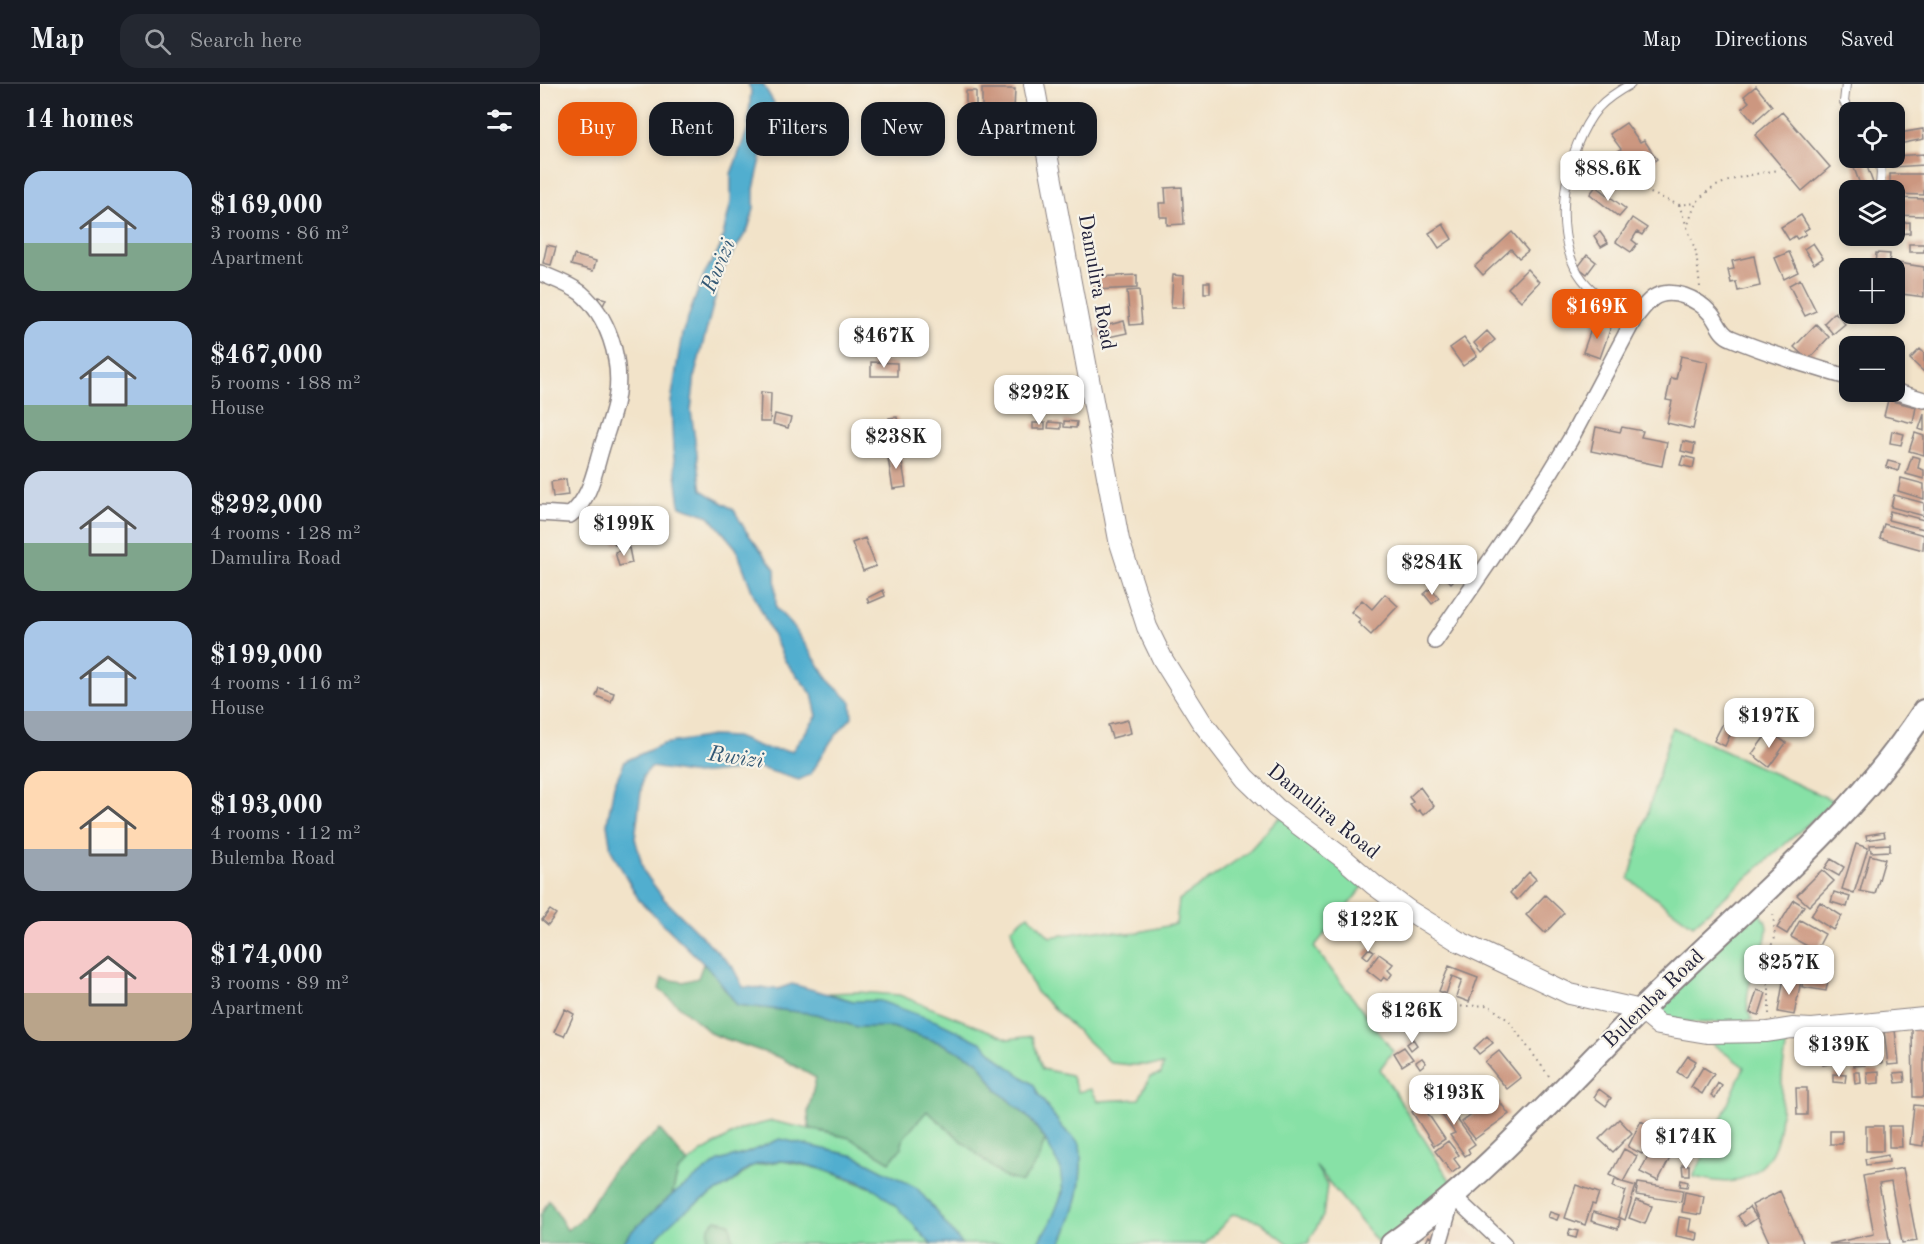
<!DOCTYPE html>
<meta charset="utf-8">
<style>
:root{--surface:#171b24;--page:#242831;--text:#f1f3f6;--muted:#9ea1a6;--line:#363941;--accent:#ea580c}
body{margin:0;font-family:"Old Standard TT",serif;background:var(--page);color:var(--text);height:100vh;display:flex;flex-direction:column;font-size:22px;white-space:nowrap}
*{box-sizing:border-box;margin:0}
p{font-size:20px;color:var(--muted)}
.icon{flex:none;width:33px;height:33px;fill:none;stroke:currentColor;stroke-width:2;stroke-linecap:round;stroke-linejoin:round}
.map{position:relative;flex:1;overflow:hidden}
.panel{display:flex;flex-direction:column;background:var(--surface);width:540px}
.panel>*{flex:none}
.top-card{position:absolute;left:18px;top:18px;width:570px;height:54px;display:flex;gap:12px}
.tools{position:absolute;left:1299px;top:18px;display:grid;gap:12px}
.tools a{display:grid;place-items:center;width:66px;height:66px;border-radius:12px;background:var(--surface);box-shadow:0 3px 9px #0003;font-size:30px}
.price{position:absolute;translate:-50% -51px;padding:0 14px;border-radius:12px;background:#fff;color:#222;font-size:20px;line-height:39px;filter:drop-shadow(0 2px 3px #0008)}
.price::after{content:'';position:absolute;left:50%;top:36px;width:18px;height:14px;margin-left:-9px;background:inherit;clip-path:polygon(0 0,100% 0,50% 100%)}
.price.current{background:var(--accent);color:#fff}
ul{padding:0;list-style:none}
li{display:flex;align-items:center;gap:18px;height:150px;padding:0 24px}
li span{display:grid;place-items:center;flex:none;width:168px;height:120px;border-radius:18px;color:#555}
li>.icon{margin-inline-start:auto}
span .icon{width:72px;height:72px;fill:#fffc;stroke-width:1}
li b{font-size:26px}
h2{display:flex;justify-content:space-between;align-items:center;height:72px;padding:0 24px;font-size:26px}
.pill{padding:0 21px;border-radius:18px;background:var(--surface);box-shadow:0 3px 9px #0003;font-size:21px;line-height:54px}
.pill.current{background:var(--accent);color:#fff}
header{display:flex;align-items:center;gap:36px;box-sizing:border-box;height:84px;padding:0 30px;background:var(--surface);border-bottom:2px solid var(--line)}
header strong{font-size:28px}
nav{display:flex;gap:33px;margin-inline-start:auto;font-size:21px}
.search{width:420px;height:54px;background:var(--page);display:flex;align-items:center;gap:15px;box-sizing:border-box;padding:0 21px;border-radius:18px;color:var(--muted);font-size:22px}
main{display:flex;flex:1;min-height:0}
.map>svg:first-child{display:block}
.built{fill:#efd6bc}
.green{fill:#87e1a6;stroke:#548270;stroke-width:1.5}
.forest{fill:#6dbf8b;stroke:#487063;stroke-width:1.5}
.water{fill:#51aecf;stroke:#3a6885;stroke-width:1.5}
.building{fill:#cc9780}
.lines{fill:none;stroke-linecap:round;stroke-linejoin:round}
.service-casing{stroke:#8a8282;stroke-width:10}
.minor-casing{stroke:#8a8282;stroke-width:18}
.tertiary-casing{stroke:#8a8282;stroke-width:22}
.secondary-casing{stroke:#8a8282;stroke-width:26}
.path{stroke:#8a8282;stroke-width:2;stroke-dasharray:1.5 4.5;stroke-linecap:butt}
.service{stroke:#fff;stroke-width:8}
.minor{stroke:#fff;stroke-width:15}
.tertiary{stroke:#fff;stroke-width:20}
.secondary{stroke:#fff;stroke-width:22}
.labels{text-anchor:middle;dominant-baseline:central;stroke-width:4.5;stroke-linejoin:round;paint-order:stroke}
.street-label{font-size:21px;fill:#22223b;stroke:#f7f3e8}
.water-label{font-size:22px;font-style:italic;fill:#355a76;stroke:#f7f3e8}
</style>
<header>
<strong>Map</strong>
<div class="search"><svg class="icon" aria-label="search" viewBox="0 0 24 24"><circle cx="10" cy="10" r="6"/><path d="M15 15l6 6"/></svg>Search here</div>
<nav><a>Map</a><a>Directions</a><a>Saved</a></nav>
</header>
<main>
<section class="panel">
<h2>14 homes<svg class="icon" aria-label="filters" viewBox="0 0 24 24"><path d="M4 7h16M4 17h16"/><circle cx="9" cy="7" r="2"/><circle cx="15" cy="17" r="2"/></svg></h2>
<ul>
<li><span style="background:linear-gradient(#a9c7e8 60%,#7fa58c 0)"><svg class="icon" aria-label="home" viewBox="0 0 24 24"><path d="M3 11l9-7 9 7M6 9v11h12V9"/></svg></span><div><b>$169,000</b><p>3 rooms · 86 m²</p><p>Apartment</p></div></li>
<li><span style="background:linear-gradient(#a9c7e8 70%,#7fa58c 0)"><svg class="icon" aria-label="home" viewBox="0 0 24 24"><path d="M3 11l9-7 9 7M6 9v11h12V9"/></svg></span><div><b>$467,000</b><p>5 rooms · 188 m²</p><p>House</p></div></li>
<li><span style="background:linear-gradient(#c9d6e8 60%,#7fa58c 0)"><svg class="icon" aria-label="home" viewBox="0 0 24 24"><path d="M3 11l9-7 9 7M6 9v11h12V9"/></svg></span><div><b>$292,000</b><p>4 rooms · 128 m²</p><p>Damulira Road</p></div></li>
<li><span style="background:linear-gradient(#a9c7e8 75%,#9aa5b1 0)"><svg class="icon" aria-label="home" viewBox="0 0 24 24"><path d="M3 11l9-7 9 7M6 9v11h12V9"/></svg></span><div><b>$199,000</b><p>4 rooms · 116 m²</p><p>House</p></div></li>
<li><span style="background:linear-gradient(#ffd9b3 65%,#9aa5b1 0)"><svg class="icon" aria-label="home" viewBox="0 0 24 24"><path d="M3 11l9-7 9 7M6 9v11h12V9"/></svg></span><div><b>$193,000</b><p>4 rooms · 112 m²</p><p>Bulemba Road</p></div></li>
<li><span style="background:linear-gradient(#f6c9c9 60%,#b9a48a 0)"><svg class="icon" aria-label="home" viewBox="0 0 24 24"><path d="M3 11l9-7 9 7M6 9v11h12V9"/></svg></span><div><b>$174,000</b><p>3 rooms · 89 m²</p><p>Apartment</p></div></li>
</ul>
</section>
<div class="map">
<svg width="1384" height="1160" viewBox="0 0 1384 1160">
<rect width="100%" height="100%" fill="#f7f3e8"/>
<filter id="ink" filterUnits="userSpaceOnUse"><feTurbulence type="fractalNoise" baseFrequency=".0167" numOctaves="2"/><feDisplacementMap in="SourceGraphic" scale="12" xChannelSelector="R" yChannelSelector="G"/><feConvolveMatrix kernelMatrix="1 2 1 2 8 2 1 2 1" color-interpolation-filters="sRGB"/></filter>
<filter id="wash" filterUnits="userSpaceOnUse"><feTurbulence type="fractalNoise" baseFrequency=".008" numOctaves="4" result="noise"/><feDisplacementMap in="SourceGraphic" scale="24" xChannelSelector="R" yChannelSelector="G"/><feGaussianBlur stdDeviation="1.35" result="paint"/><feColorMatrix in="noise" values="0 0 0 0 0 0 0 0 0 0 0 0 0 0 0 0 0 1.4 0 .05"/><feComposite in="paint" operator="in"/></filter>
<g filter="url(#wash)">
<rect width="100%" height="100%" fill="#f2e3c9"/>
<path class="built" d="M912,1134l33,26h-71l21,-16z"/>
<path class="green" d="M1132,643l162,74 -141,124 -64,-46z
M740,733l87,65 -53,65 79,104 -13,18 73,116 -72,59h-2l-64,-79 12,20 -4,31 -15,27 -19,1 -30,-23 -26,-7 -28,30h-144c15,-35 23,-61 19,-100l-18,-17 -24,-33 -4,-9 -32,-23 -20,-19 -102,-42h-27l-25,-8 31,-1 40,3 110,44 23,-3 10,33 29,6 7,17 13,-3 7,12 41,-2 11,-22 11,-3 2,-9h-31l-21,-2 -75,-71 -16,-32 -9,-31 17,-14 22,22 47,-7 33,4 46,-10 3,-24 68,-47z
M1211,820c5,5 13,12 15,19 7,24 -32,66 -14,97 -41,3 -67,8 -105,-12z
M1248,948c-1,16 -5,31 -6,46 -1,42 3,90 -48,103 -11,3 -29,-2 -41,-4l23,-46 28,-64 -41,-30z
M387,1027l77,66 34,-16 7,-22c5,9 13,20 16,30 7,27 -9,54 -25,75h-74l-45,-56 -62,-32 -75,-17 -33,14 -28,8 -47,34 6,-24 24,-19 39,-23 31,-8 78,17 40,24 11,-14 3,-11z
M242,1077l39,8 56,21 30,26 24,28h-191l-7,-3 -25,-1 -1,4h-55l9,-13 25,-22 50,-29 16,-14z"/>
<path class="forest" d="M163,880l11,10 23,31 80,9 40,13h35l49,16 37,18 19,29 33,29 15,20 -7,22 -16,21 -18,-5 -77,-66 -23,26 -3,11 -11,14 -40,-24 -41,-10 -1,-16 8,-34 -35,-20 -69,-24 -53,-45 3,-11 21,4 15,-4z
M120,1046l28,33 -10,8 -6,24 -39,35 -11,14h-82v-28l9,-16 18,30 16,-12 29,-47z
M176,1136l14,3 3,17 7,4h-33l2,-17z"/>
<path class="water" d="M208,0h15l11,19 -4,33 -9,23 -7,30v20l-6,20 -26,42 -27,103 -4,37 11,79 32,20 12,21 29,38 1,39 16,17 39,58 20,19 1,15 -21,24 -20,33 -12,6 -45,-14 -14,4 -44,4 -45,-7 -8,9 -8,62 9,34 20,27 68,67 11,21 35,2 14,-5 61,17h27l58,21 44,21 20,19 32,23 4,9 24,33 18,17c4,39 -4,65 -19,100h-25l12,-16 15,-36 -3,-24 -15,-29 -15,-20 -33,-29 -19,-29 -37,-18 -49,-16h-35l-40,-13 -80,-9 -23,-31 -75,-74 -28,-50 -4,-26 7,-39 11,-24 38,-17 49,-8 24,1 30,12 26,2 25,-35 -5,-22 -27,-33 -33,-70 -16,-43 -27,-32 -29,-10 -7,-56 -2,-48 11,-68 22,-60 16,-26 11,-46v-28l17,-46 3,-38z
M240,1055l75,17 62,32 45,56h-31c-17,-18 -32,-37 -52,-52 -15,-12 -76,-30 -95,-31 -9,-1 -24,2 -32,5 -10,4 -15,15 -25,20 -29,15 -55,31 -75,58h-30l11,-14 39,-35 47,-34 28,-8z"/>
<g id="blocks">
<path class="building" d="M1216,2l16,20 -18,16 -12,-14 7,-6 -5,-6z
M442,5h33l-1,21h-32z
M426,7h10v19h-10z
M1242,28l48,55 -28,24 -47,-56z
M1086,39l14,19 4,-2 13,19 -14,10 -5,-7 -12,7 -12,-15 7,-5 -11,-15z
M1383,45l1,10 -30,6v-11z
M1384,70v11l-32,2v-9l2,-2z
M1317,74h7l9,25 -12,4 -10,-27z
M1350,90h34v21l-30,-1v-4h-4z
M1056,102l30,23 -7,8 -29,-23z
M642,103l2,37 -17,1v-8h-7l-1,-14h7l-1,-15z
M1354,114l30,1v17l-30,-1z
M1261,131l8,13 -5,3 2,3 -9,5 -2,-3 -6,4 -8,-13z
M1092,134l15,10 -5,7 -5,-3 -5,8 5,4 -6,8 -15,-10z
M1370,138v11l-13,1v-11z
M903,140l9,15 -13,9 -10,-15z
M972,148l16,19 -9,7 -8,-9 -28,26 -8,-9z
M1060,148l8,11 -7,4 -7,-11z
M1273,159l10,15 -9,6 -10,-15z
M1369,160h15v8h-15z
M7,161l9,2 -5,18 -8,-2z
M1249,168l9,20 -14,7 -9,-21z
M1336,169l14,1 -1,12 -14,-1z
M34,171l22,6 -3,10 -22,-6z
M1047,171l9,7 -9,12 -9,-7z
M1214,172l6,30 -22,5 -2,-9 -5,1 -3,-13 6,-1 -2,-8z
M1358,179l26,4v30l-30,-4z
M987,185l12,13 -18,19 -13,-13z
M597,191v13l-44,2v-13z
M633,191l11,1 -1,32h-12z
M1260,195l16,32 -11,5 -16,-31z
M664,198h6v11h-6z
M599,206l3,34 -12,1 -3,-34z
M59,213l7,2 -5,11 -6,-3z
M1295,228l10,12 -12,10 -9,-11z
M584,237l3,12 -28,6 -2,-11z
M1054,237l17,6 -11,31 -17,-6z
M1276,240l13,13 -21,23 -14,-13z
M947,247l8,9 -14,12 -7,-9z
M924,254l13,18 -14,10 -13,-18z
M1380,265l4,4v19l-14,-13z
M1141,272l27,6 -15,67 -26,-6 5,-22 -6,-1 5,-22 5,1z
M331,278l26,1v13h-26z
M221,308l10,1 -1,29h-10z
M1348,316l28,7 -3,16 -29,-7z
M235,330l16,4 -3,10 -15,-4z
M1384,330v17l-5,-2z
M357,333l4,29 -9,1 -3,-29z
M524,337l13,1 -1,6 -12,-1z
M509,338l12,1v6l-13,-1z
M493,339h12v6h-12z
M1056,343l24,5 2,-5 21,4 -2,6 26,5 -5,24 -71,-15z
M1352,347l12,3 -3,11 -11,-2z
M1375,349l9,3v19l-15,-4z
M1143,357l12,3 -2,10 -12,-3z
M360,366l6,37 -13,2 -6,-37z
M1143,372l12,3 -2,9 -13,-3z
M1372,372l8,2 -2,10 6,2v9l-18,-5z
M1348,377l12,3 -2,7 -12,-4z
M1361,394l23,6v15l-26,-8z
M26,395l2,16 -15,2 -2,-15z
M1354,411l30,8v13l-33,-9z
M1350,427l34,9v9l-36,-9z
M81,439l5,18 -11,4 -6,-18z
M1344,440l40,11 -1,15 -43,-12z
M325,454l11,28 -13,5 -11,-28z
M89,464l3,15 -13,3 -4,-14z
M915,472l11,12 -15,15 -12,-13z
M891,504l8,10 -7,6 -8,-10z
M343,506l2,6 -16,7 -2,-5z
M845,510l13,12 -27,29 -13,-12 3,-3 -10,-8 11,-12 10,9z
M59,604l15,5 -3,9 -15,-6z
M1185,635l10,5 -10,22 -11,-5z
M588,636l3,13 -19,5 -4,-13z
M1229,647l17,12 -17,24 -17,-13z
M880,703l14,19 -11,9 -4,-5 -3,2 -6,-7 3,-3 -4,-5z
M1344,748l1,5 -18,3 -1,-5z
M1316,760l12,4 -14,45 -12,-4z
M1350,760v7l-19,1 -1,-7z
M1330,771l15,4 -10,35 -15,-3z
M1291,775l13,8 -5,9 -14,-8z
M1282,786l12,11 -25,25 -12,-11z
M989,788l7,7 -19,21 -7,-7z
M1294,808l16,5 -3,10 -16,-5z
M1005,811l19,18 -19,20 -19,-18z
M1254,816l10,6 -17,28 -10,-6z
M1280,818l22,14 -9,14 -22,-14z
M10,826l6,4 -8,11 -6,-5z
M1260,836l25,14 -9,17 -25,-14z
M829,864l5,3 -6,8 -5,-4z
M839,870l14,10 -5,6 4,4 -4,6 -4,-3 -3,4 -14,-11z
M1265,881l25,4 -4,22 -24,-4z
M909,882l29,11 -9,25 -13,-5 6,-17 -10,-4 -6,18 -7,-3z
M1244,893l17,4 -7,34 -16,-3z
M1217,906l9,3 -7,22 -9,-2z
M25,925l9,5 -10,22 -10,-4z
M1372,944h12v69h-11z
M1355,946l4,34 -11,1 -4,-34z
M1339,949l2,17 -9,1 -2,-17z
M947,952l6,7 -14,11 -5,-6z
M873,955l4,6 -6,5 -4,-6z
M1322,955l3,26 -11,1 -2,-26z
M864,963l9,12 -11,7 -8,-13z
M1282,966h6l1,14 -6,1z
M959,967l22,27 -14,11 -22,-27z
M1342,971v8h-10v-7z
M1148,972l8,5 -10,17 -9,-6z
M882,974l4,5 -6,5 -4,-6z
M1163,983l11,7 -12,20 -11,-7z
M1339,987v12l-11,1 -1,-12z
M1314,988h6l1,11 -6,1z
M1364,988l1,10 -9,1 -2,-10z
M1293,990l13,1 -1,8 -12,-1z
M1178,999l4,3 -7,12 -4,-3z
M1256,1004h11v27h-10z
M1059,1005l12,9 -5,8 -12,-9z
M899,1010l36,50 -7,5 2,4 -5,3 -15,-21 5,-2 -24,-33z
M956,1013l13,17 -34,25 -13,-17z
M882,1021l23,34 -11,7 -22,-34z
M1374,1021l10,1 -1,40 -13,-2z
M1079,1035l13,14 -19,19 -14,-13z
M1101,1037l14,8 -13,25 -14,-7z
M1326,1042h17v25h-17z
M1349,1042h12l1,21h-13z
M1123,1043l18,10 -23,44 -18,-9z
M1290,1047h12v13h-12z
M908,1057l11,14 -5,4 6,8 -8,6 -17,-22z
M1084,1065l13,7 -14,26 -13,-7z
M1348,1071l1,7 -23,3 -1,-6z
M1142,1081h7v10h-6z
M1363,1084l14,73 -15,2 -11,-61 -12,2 11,60h-61l45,-10 -11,-58z
M1075,1096l21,6 -11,34 -7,-3 8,-26 -13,-4z
M1141,1096l7,2 -1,5 -7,-1z
M1098,1099l45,7 -2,12 -45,-7z
M1036,1101l23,8 -4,12 -3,-1 -7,21 -20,-7z
M1240,1107l23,51 -3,2h-30l-18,-39z
M1145,1108l19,4 -3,19 -19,-3z
M1096,1116l16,6 -7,18 -16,-6z
M1209,1123l8,11 -12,8 -7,-10z
M1010,1128l9,3 -2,5 -9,-3z
M1053,1128l27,8 -2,9 -27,-8z
M1139,1133l12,2 -2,12 9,2 -1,7 -21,-4z
M1030,1145l8,2 -2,7 -8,-2z
M889,1152l7,3 -1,5h-10z"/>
</g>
</g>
<g filter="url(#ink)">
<use href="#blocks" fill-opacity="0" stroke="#8a8282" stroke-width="1.5"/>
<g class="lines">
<g class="service-casing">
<path id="service" d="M1091,0c-11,6 -25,15 -33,24 -33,40 -47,120 -20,165 13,21 36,33 56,46
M1306,0l-2,18 6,10
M1337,74c6,9 4,22 2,32"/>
</g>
<g class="minor-casing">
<path id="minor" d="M0,189c14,6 29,11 41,20 27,23 40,65 36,100 -2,19 -11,39 -16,57 -7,23 -11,49 -31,65l-30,-2
M1354,307l30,9
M895,557l115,-168 20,-33 64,-121c6,-7 11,-15 19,-21 18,-12 45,1 58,16 7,8 9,20 20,24 38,16 79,28 119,40
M899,1160l14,-48 51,48"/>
</g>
<g class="tertiary-casing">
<path id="tertiary" d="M494,0l85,456 28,87 16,33 38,61 44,57 31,30 67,50 31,27 34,25 50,31 112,53 71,16 18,15 48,8 60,-1 25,-4 20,1 112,-11"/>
</g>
<g class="secondary-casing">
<path id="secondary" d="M852,1160c92,-66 168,-153 248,-233 97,-98 208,-184 284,-300"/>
</g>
<path class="path" d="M1094,102l45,19 8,22
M1139,121l17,-2
M1160,203l-4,-35 -9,-25c3,-7 5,-16 9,-23 15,-25 56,-29 82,-34
M909,923l39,-2 20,15 41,56
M1229,930v-29l-11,-7 11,-28 6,-12 -2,-28"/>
<use href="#service" class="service"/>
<use href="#minor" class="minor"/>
<use href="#tertiary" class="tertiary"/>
<use href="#secondary" class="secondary"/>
</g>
</g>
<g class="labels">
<g class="street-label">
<text transform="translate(556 198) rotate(80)">Damulira Road</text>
<text transform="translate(783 728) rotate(39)">Damulira Road</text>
<text transform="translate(1114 915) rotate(-44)">Bulemba Road</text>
</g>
<g class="water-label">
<text transform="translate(179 182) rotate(-67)">Rwizi</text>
<text transform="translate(196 674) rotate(8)">Rwizi</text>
</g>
</g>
</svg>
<div class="tools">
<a><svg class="icon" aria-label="locate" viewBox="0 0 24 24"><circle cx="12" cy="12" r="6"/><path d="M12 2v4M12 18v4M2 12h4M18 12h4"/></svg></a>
<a><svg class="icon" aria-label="layers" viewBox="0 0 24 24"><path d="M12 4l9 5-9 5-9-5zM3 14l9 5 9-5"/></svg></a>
<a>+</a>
<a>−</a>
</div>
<b class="price" style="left:1068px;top:118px">$88.6K</b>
<b class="price current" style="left:1057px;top:256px">$169K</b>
<b class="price" style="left:344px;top:285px">$467K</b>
<b class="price" style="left:499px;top:342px">$292K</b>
<b class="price" style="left:356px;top:386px">$238K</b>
<b class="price" style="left:84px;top:473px">$199K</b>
<b class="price" style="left:892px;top:512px">$284K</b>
<b class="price" style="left:1229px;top:665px">$197K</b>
<b class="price" style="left:828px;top:869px">$122K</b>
<b class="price" style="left:1249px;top:912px">$257K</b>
<b class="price" style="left:872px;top:960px">$126K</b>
<b class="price" style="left:1299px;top:994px">$139K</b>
<b class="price" style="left:914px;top:1042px">$193K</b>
<b class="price" style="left:1146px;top:1086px">$174K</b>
<div class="top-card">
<a class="pill current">Buy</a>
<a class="pill">Rent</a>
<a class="pill">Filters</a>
<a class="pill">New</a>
<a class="pill">Apartment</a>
</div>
</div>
</main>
